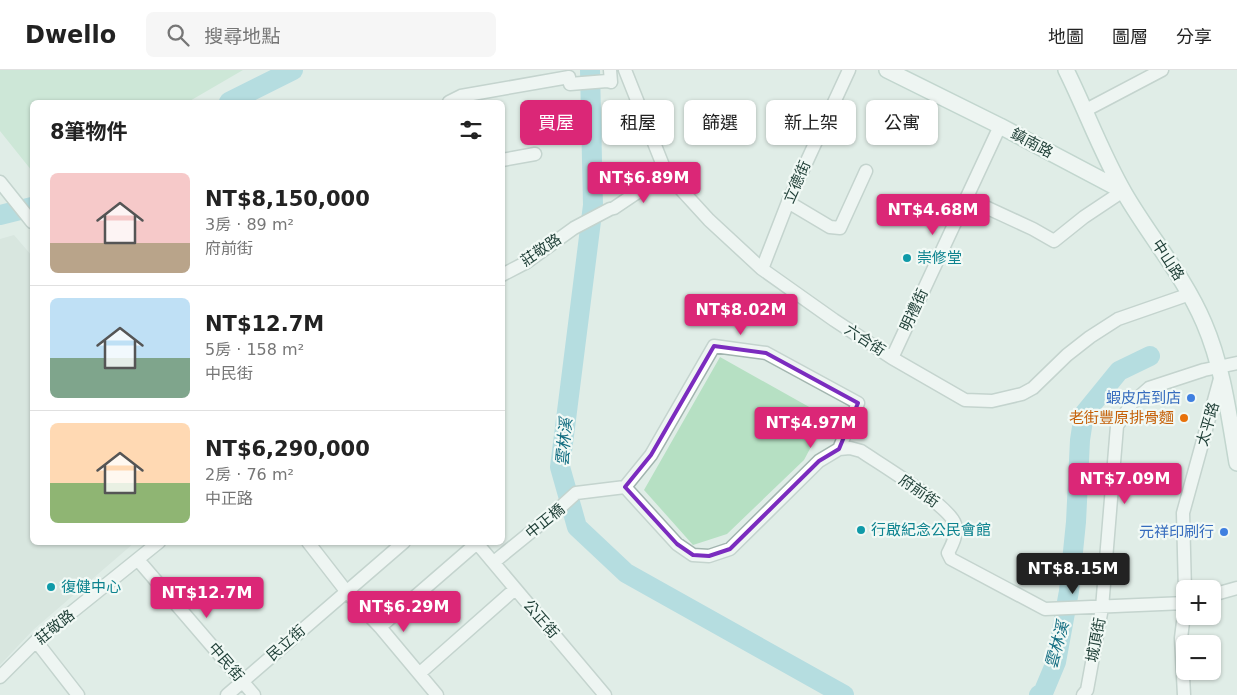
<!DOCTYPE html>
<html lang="zh-TW">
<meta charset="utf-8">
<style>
:root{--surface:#fff;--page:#f6f6f6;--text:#222;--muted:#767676;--line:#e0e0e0;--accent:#db2777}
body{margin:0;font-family:"DejaVu Sans","Noto Sans TC",sans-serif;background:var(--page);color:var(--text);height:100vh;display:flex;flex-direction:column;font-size:19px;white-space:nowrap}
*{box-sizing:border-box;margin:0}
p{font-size:16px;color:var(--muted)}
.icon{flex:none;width:28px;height:28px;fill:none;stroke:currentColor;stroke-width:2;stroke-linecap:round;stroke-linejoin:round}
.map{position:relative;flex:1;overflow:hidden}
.drawer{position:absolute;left:30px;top:30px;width:475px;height:445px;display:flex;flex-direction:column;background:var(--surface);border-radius:8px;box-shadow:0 1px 4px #0004}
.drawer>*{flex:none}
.guide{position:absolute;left:520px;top:30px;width:475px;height:45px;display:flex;gap:10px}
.tools{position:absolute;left:1176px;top:510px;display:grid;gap:10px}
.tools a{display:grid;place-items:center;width:45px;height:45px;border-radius:8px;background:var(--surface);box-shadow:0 1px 4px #0004;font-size:25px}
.price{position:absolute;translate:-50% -42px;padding:0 11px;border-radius:5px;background:var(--accent);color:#fff;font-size:16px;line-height:32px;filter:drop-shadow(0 1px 2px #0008)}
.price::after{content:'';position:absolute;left:50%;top:30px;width:15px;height:11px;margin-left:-8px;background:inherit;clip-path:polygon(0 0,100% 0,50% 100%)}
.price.active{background:#222;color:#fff}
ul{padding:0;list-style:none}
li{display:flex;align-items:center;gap:15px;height:125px;padding:0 20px}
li+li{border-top:1px solid var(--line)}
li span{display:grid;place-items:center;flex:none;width:140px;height:100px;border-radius:8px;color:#555}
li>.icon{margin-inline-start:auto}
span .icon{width:60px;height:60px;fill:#fffc;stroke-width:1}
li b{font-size:21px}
h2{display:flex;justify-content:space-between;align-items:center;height:60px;padding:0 20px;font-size:21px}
.pill{padding:0 18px;border-radius:8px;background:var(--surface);box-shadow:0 1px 4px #0004;font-size:18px;line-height:45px}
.pill.active{background:var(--accent);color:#fff}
header{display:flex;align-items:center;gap:30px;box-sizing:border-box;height:70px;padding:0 25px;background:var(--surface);border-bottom:1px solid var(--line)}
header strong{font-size:24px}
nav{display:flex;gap:28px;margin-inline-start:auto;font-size:18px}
.search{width:350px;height:45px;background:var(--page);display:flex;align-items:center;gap:12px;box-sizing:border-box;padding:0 18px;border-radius:8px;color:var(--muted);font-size:19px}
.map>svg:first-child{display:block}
.built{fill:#ceddd6}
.green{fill:#b6e0c3}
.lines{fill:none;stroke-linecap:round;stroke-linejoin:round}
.river{stroke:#82c9d8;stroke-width:20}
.street-casing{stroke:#a2b5af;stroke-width:15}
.secondary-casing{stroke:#9dbab0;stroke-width:18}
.street{stroke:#fff;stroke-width:12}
.secondary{stroke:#fff;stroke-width:15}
.marked{fill:none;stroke:#7b2cbf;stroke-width:4;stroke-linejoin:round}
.culture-dot{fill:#0f9aa8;stroke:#f1f9f5;stroke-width:2}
.shop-dot{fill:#3f7fe0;stroke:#f1f9f5;stroke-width:2}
.food-dot{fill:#e8710a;stroke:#f1f9f5;stroke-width:2}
.labels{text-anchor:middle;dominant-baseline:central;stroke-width:4.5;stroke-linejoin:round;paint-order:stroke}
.street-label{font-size:15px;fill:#1f3f37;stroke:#f1f9f5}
.culture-label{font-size:15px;fill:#0d838f;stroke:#f1f9f5;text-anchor:start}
.shop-label{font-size:15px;fill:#366cbe;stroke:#f1f9f5;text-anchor:end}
.food-label{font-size:15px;fill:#c56008;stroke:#f1f9f5;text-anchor:end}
.water-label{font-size:16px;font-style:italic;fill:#126d81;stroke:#f1f9f5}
</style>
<header>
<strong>Dwello</strong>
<div class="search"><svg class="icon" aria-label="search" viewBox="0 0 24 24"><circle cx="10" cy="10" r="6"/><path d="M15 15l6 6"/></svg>搜尋地點</div>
<nav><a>地圖</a><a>圖層</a><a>分享</a></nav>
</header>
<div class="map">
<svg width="1237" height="625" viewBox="0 0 1237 625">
<rect width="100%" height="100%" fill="#e0ede7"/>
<path class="built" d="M14,165l18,21v286l102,1 -101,87 -33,35v-426z"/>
<path class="green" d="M0,0h243l-55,32h-156v69l-32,-40z
M720,287l107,60 -23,43 -77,74 -34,11 -49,-55z"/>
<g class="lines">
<path class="river" d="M590,0l3,135 -33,262 17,60 49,46 218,122
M229,32l64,-32
M0,145l32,-8
M1039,625l4,-2 13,-31 13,-71 7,-69 4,-82 4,-26 35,-43 31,-15"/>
<g class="street-casing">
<path id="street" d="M625,0l41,103 43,47 53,49 72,51 58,38 73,42 27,1 30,-7 11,-6 34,-33 23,-18 28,-18 72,-25
M449,32l12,-6 108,-19 1,7 37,-3 4,1 -1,-12
M1086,40l76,-40
M502,90l33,-6
M0,112l32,40
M966,128l67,31 21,12 30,-24 39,-26
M788,132l42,25 10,1 26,-57
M762,199l26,-67 61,-132
M502,205l25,-13 47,-34 36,-19 4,-1 52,-35
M892,288l108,-232
M625,417l26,-32 63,-109 52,7 92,50 -19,46
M308,472l38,49 34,36 57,68
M476,472l129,153
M139,491l115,134
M494,492l59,-48 23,-21 49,-6 52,57 16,11 16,1 21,-7 89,-88 20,-12 11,-1 11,3c19,13 88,54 94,73 3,10 -3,21 -7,29l3,6 94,50 140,-6
M1185,522l-2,-79 38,-138
M1212,525l25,-7
M380,557l97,-84
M36,571l42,54
M420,603l95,-84
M0,607l36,-36 123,-99
M227,625l177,-153
M1083,625l4,-5 15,-82 15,-182 15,-23 17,-15 55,-18 33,-7
M1184,625l-3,-57 4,-32"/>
</g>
<g class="secondary-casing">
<path id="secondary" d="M887,0l113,56 123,65
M1066,0c20,40 36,85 59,124 25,43 59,82 79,129 19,44 25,93 33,140"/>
</g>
<use href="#street" class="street"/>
<use href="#secondary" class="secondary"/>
</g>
<path d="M0 0H1237V625H0ZM714,276l52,7 92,50 -19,46 -20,12 -89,88 -21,7 -16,-1 -16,-11 -52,-57 26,-32z" fill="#e0ede7" fill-opacity=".55" fill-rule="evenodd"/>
<path class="marked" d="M714,276l52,7 92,50 -19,46 -20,12 -89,88 -21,7 -16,-1 -16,-11 -52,-57 26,-32z"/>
<g class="culture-dot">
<circle cx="907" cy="188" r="5"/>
<circle cx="861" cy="460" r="5"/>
<circle cx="51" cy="517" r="5"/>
</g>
<g class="shop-dot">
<circle cx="1191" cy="328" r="5"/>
<circle cx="1224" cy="462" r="5"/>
</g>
<circle class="food-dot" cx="1184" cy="348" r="5"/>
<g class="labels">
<g class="street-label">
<text transform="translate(1032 73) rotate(28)">鎮南路</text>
<text transform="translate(797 112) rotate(-66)">立德街</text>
<text transform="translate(541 180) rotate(-34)">莊敬路</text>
<text transform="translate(1168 190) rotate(57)">中山路</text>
<text transform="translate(914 240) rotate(-65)">明禮街</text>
<text transform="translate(865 270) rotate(33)">六合街</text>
<text transform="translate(1208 354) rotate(-74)">太平路</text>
<text transform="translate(919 421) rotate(35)">府前街</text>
<text transform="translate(545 451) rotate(-39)">中正橋</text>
<text transform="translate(541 549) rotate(49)">公正街</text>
<text transform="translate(55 557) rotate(-39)">莊敬路</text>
<text transform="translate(1096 570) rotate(-79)">城頂街</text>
<text transform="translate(286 573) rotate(-41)">民立街</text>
<text transform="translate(226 592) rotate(49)">中民街</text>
</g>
<g class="culture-label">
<text x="917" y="188">崇修堂</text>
<text x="871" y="460">行啟紀念公民會館</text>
<text x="61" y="517">復健中心</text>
</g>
<g class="shop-label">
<text x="1181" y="328">蝦皮店到店</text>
<text x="1214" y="462">元祥印刷行</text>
</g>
<g class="food-label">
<text x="1174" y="348">老街豐原排骨麵</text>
</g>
<g class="water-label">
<text transform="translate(564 372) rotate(-85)">雲林溪</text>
<text transform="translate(1057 575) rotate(-75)">雲林溪</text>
</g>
</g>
</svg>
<div class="tools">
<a>+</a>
<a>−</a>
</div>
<b class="price" style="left:644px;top:134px">NT$6.89M</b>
<b class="price" style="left:933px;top:166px">NT$4.68M</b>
<b class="price" style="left:741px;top:266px">NT$8.02M</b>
<b class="price" style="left:811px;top:379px">NT$4.97M</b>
<b class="price" style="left:1125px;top:435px">NT$7.09M</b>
<b class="price active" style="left:1073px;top:525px">NT$8.15M</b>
<b class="price" style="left:207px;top:549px">NT$12.7M</b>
<b class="price" style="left:404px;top:563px">NT$6.29M</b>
<div class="guide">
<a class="pill active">買屋</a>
<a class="pill">租屋</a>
<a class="pill">篩選</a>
<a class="pill">新上架</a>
<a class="pill">公寓</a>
</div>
<section class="drawer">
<h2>8筆物件<svg class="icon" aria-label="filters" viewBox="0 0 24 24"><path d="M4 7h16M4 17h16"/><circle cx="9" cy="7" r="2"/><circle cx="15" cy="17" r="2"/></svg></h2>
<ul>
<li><span style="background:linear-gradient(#f6c9c9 70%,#b9a48a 0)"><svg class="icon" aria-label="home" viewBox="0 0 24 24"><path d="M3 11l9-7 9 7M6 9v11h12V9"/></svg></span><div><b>NT$8,150,000</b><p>3房 · 89 m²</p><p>府前街</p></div></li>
<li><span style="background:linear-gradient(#bfe0f5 60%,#7fa58c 0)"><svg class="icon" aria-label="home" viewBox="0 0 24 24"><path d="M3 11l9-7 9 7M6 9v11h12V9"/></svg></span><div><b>NT$12.7M</b><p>5房 · 158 m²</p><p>中民街</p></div></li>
<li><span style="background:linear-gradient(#ffd9b3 60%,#8fb573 0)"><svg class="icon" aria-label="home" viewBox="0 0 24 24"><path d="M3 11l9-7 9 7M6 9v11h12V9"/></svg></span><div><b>NT$6,290,000</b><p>2房 · 76 m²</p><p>中正路</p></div></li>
</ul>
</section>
</div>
